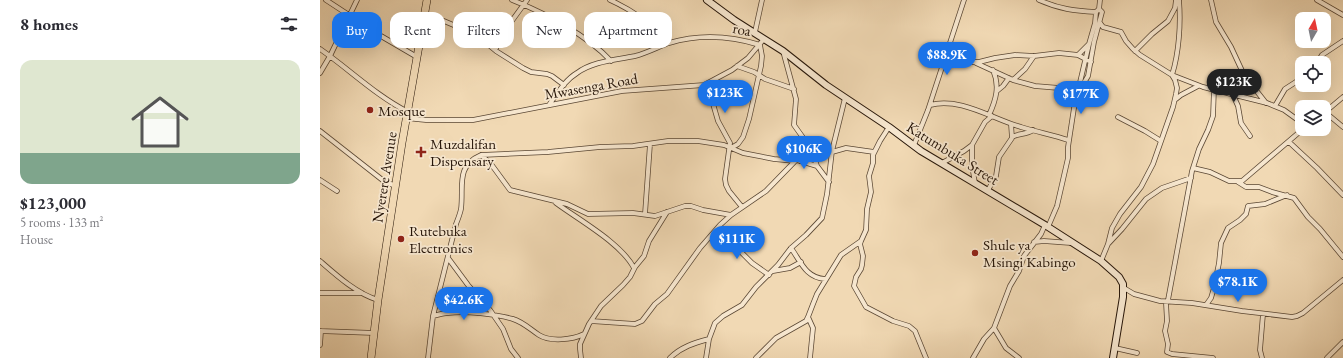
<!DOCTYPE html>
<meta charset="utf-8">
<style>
:root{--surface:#fff;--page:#f2f2f3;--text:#2b2b33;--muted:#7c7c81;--accent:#1a73e8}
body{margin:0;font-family:"EB Garamond",serif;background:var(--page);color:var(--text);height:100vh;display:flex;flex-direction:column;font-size:15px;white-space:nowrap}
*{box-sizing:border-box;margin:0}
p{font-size:13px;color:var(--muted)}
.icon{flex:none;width:22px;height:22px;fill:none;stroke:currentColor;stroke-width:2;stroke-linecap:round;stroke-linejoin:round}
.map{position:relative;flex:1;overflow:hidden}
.details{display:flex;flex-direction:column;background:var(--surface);width:320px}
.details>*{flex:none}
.guide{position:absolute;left:12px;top:12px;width:380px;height:36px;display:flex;gap:8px}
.needle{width:26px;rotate:9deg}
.fabs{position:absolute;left:975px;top:12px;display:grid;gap:8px}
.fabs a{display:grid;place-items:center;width:36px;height:36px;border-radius:8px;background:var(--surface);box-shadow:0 4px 16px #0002;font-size:20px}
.price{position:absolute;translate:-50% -34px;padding:0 9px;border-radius:14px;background:var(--accent);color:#fff;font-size:13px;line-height:26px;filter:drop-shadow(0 1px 2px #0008)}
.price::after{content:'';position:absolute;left:50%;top:24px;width:12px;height:9px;margin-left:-6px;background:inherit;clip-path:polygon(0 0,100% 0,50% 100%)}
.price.active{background:#222;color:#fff}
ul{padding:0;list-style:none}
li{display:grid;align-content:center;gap:8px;height:212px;padding:0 20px}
li span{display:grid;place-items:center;height:124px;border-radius:12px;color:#555}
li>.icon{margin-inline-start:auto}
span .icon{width:72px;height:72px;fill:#fffc;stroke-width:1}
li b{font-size:17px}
h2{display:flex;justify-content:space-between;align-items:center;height:48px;padding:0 20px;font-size:17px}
.chip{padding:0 14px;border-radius:12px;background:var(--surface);box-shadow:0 4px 16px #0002;font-size:14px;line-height:36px}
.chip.active{background:var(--accent);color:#fff}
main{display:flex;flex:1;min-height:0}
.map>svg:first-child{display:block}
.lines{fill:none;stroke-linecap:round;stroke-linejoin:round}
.street-casing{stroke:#5a4734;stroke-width:5.5}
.secondary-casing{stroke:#271609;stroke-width:8}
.primary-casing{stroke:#271609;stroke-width:8}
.street{stroke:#f6e6ce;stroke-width:4}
.secondary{stroke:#f6e6ce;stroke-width:6}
.primary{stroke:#f1d9b4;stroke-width:7}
.poi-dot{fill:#8f2418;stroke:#f6e6ce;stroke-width:1.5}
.labels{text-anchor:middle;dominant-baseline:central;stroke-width:3.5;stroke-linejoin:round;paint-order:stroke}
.street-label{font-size:15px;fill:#271609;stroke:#f6e6ce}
.poi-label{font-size:15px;fill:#271609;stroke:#f6e6ce;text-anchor:start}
</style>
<main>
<section class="details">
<h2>8 homes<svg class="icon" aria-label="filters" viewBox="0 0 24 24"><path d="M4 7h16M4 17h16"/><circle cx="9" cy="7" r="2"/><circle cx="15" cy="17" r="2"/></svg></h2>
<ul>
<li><span style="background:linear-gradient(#dfe7d0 75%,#7fa58c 0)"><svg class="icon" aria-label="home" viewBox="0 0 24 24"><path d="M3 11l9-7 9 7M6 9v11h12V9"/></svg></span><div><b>$123,000</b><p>5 rooms · 133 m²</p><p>House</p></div></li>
</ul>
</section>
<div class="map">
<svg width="1023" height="358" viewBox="0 0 1023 358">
<rect width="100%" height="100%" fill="#f1d9b4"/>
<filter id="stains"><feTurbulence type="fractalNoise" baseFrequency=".005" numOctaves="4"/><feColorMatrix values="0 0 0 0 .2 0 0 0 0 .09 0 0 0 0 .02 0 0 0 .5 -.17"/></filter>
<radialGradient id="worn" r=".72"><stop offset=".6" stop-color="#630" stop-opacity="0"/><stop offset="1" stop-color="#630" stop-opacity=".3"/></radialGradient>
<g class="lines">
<g class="street-casing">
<path id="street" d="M6,0l55,36 36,21
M192,0c33,13 75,35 99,61
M290,0c20,9 46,26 59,43
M719,0c20,9 36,11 57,12l3,-3
M891,0l5,22 15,25 13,28 22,28
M997,0l26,15
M105,13l45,19 9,5 17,14 27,17 8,4 16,2 5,2 12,9
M780,23l3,4 18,5 5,9 7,8 7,6 32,20 31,12 64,16 17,7 18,13
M435,32l7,-32
M0,49c29,20 55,46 88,63
M175,50l11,-21 21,-29
M815,51l17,-17 16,-13 7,-13 1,-8
M758,55l11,-11 6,-21 1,-11
M625,56l26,6h8l16,-4 20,-3 19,1 25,-3 19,2 13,7
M656,63l37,17 22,6 24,2 9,5 9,2
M997,63l5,-8 21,-14
M417,66l17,6 11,7 29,10
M0,73l10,-17 27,-56
M693,80l12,-11 9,-13
M384,85l7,12 7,24 12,22 -5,36 1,6 3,6 13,16
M677,91l6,-5 6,-8
M758,91l11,-47
M913,95l5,11 3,17 9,13
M856,99l5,-4 17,-9
M229,105c8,-11 16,-25 28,-32 16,-12 39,-13 58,-17 12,-3 23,-9 34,-13 30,-9 62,-7 91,2l2,11 -1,10 -12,53 -6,18 -5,7 -7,4
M610,105c31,-8 62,14 91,22 16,5 32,8 47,13
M955,106l10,-17 17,-11
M1005,112l18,15
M1004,113l19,-16
M669,115c7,-15 11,-29 4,-45
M798,117l27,14 16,10
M86,118l20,2h47l149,-29 82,-6 28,-15 16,-12 16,-19
M569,127l-9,14 -7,14v8l-4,13 2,16 -4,17 -1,21 -5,11 -1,3 3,12 -1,9 -1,4 -5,8 -2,9 12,21 27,14 16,5 6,5 11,27
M0,131l65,51 11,4
M692,137c7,-4 14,-2 21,-7
M484,140l7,8 6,18 12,16
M969,142l28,26 26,27
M594,145l14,-35 36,-110
M652,146v20l3,17
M512,152l14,-4 28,4
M161,155l10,9 19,26 57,14 21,10 45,-1 22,3 30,-10h6l12,4 28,5
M493,155l19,-4
M477,160l20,6
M480,161l8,-5 4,-4
M622,163l22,-12 8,-6 13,-23 7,-6
M873,168l17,4 19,9h13l61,-52
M0,180l17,11
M918,182l8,5h13l13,5 22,6 14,19 12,12 23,28
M668,190l8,-14 3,-19 13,-19 -1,-14
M236,203c23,17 65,40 78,65
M325,214l5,-70
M728,227l9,-21 11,-48v-11l6,-39 4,-15 10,-17 6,-34 8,-30 -3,-3 1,-9
M392,235l18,6 22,22 17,12
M714,242l10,-1 27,2
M788,244l4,-16 8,-14 21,-27 12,-23 20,-57 3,-13 1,-6 -2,-8 -3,-5c7,-22 9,-52 7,-75
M471,248c10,14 15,30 34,31
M128,258l20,27 22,25 13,19 8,20 7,9
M0,261c16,14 37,33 58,39
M781,261l7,-17 14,-15 24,-30 16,-11 29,-10
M453,271l17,-3 11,-6
M804,288l10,6 26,7 32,2 50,8 50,6 5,-1 6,-3 40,-33
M0,293h42
M886,305l5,-7 3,-10 5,-25 2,-20 7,-15 12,-8 6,-6 2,-8 17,-2 22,-9
M113,316c5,-1 10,-3 15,-3 19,-2 47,1 65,6 10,3 17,10 26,16 11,7 33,5 45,-1
M488,317l5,11 -3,30
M271,321l44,3 7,-3 13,-17 12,-10 33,-46 20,-23 11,-10 35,-24 35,-36 2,-6 1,-10 -10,-14 2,-26 -13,-48
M674,328l12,20 13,10
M0,331l54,2
M0,345l1,-14
M795,348l22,5
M108,358l5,-42 23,-92c2,-5 4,-10 5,-15 3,-22 -6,-43 20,-54l67,-3 52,-5 33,-1 35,-5h30l26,4 19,8 31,6 21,2
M261,358l-1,-9v-5l9,-20 12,-18 22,-21 7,-8 5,-10 9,-11 5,-15 18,-29
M350,358c11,-11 24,-15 39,-19
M386,358l3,-19 6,-16 8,-7 19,-11 14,-18 22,-22 13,-17 15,-13 16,-17 5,-24 5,-43 13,-53
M436,358l20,-20 30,-17 2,-4 5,-13 4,-10 24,-39 20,-14
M653,358l11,-19 10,-11 16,-42 9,-15 5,-15 17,-22 4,-9
M893,358l-41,-4 -5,-2 1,-8 -3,-13 2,-10 -1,-18 3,-2 -1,-1 24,-129 7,-22 9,-19 5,-14 1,-27
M942,358l-2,-8 3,-36
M1007,358l16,-16"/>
</g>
<g class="secondary-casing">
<path id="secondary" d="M387,0l27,20 49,31 43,34 63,42 32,24 124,74 56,36 18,16 4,7v13l-10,61"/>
</g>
<g class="primary-casing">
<path id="primary" d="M51,358l7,-58 24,-157 25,-143"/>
</g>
<use href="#street" class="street"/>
<use href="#secondary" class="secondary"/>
<use href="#primary" class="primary"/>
</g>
<g class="poi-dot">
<circle cx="50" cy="110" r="4"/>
<path d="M99 146h4v4h4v4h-4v4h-4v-4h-4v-4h4z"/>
<circle cx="81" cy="239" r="4"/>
<circle cx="655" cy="253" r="4"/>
</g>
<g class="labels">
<g class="street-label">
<text transform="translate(422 29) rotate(11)">roa</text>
<text transform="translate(271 86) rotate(-10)">Mwasenga Road</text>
<text transform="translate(633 153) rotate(32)">Katumbuka Street</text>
<text transform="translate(64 177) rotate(-81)">Nyerere Avenue</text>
</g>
<g class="poi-label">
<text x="58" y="110">Mosque</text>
<text x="110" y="143">Muzdalifan<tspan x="110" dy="17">Dispensary</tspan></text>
<text x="89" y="230">Rutebuka<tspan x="89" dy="17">Electronics</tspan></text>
<text x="663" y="244">Shule ya<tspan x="663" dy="17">Msingi Kabingo</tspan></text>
</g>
</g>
<rect width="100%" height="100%" filter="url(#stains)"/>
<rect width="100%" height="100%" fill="url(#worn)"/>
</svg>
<div class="fabs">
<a><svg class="needle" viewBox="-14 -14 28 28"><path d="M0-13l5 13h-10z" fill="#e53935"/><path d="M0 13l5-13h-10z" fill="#7c7c81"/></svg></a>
<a><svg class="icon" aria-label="locate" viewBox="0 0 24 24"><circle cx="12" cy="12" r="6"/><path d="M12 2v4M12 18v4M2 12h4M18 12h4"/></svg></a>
<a><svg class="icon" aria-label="layers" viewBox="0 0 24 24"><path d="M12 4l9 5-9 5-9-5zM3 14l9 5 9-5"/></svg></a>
</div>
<b class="price" style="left:627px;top:76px">$88.9K</b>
<b class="price active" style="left:914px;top:103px">$123K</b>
<b class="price" style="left:405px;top:114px">$123K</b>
<b class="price" style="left:761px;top:115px">$177K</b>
<b class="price" style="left:484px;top:170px">$106K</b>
<b class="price" style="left:417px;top:260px">$111K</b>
<b class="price" style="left:918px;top:303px">$78.1K</b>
<b class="price" style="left:144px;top:321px">$42.6K</b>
<div class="guide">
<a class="chip active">Buy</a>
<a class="chip">Rent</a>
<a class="chip">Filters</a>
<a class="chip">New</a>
<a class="chip">Apartment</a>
</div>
</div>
</main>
